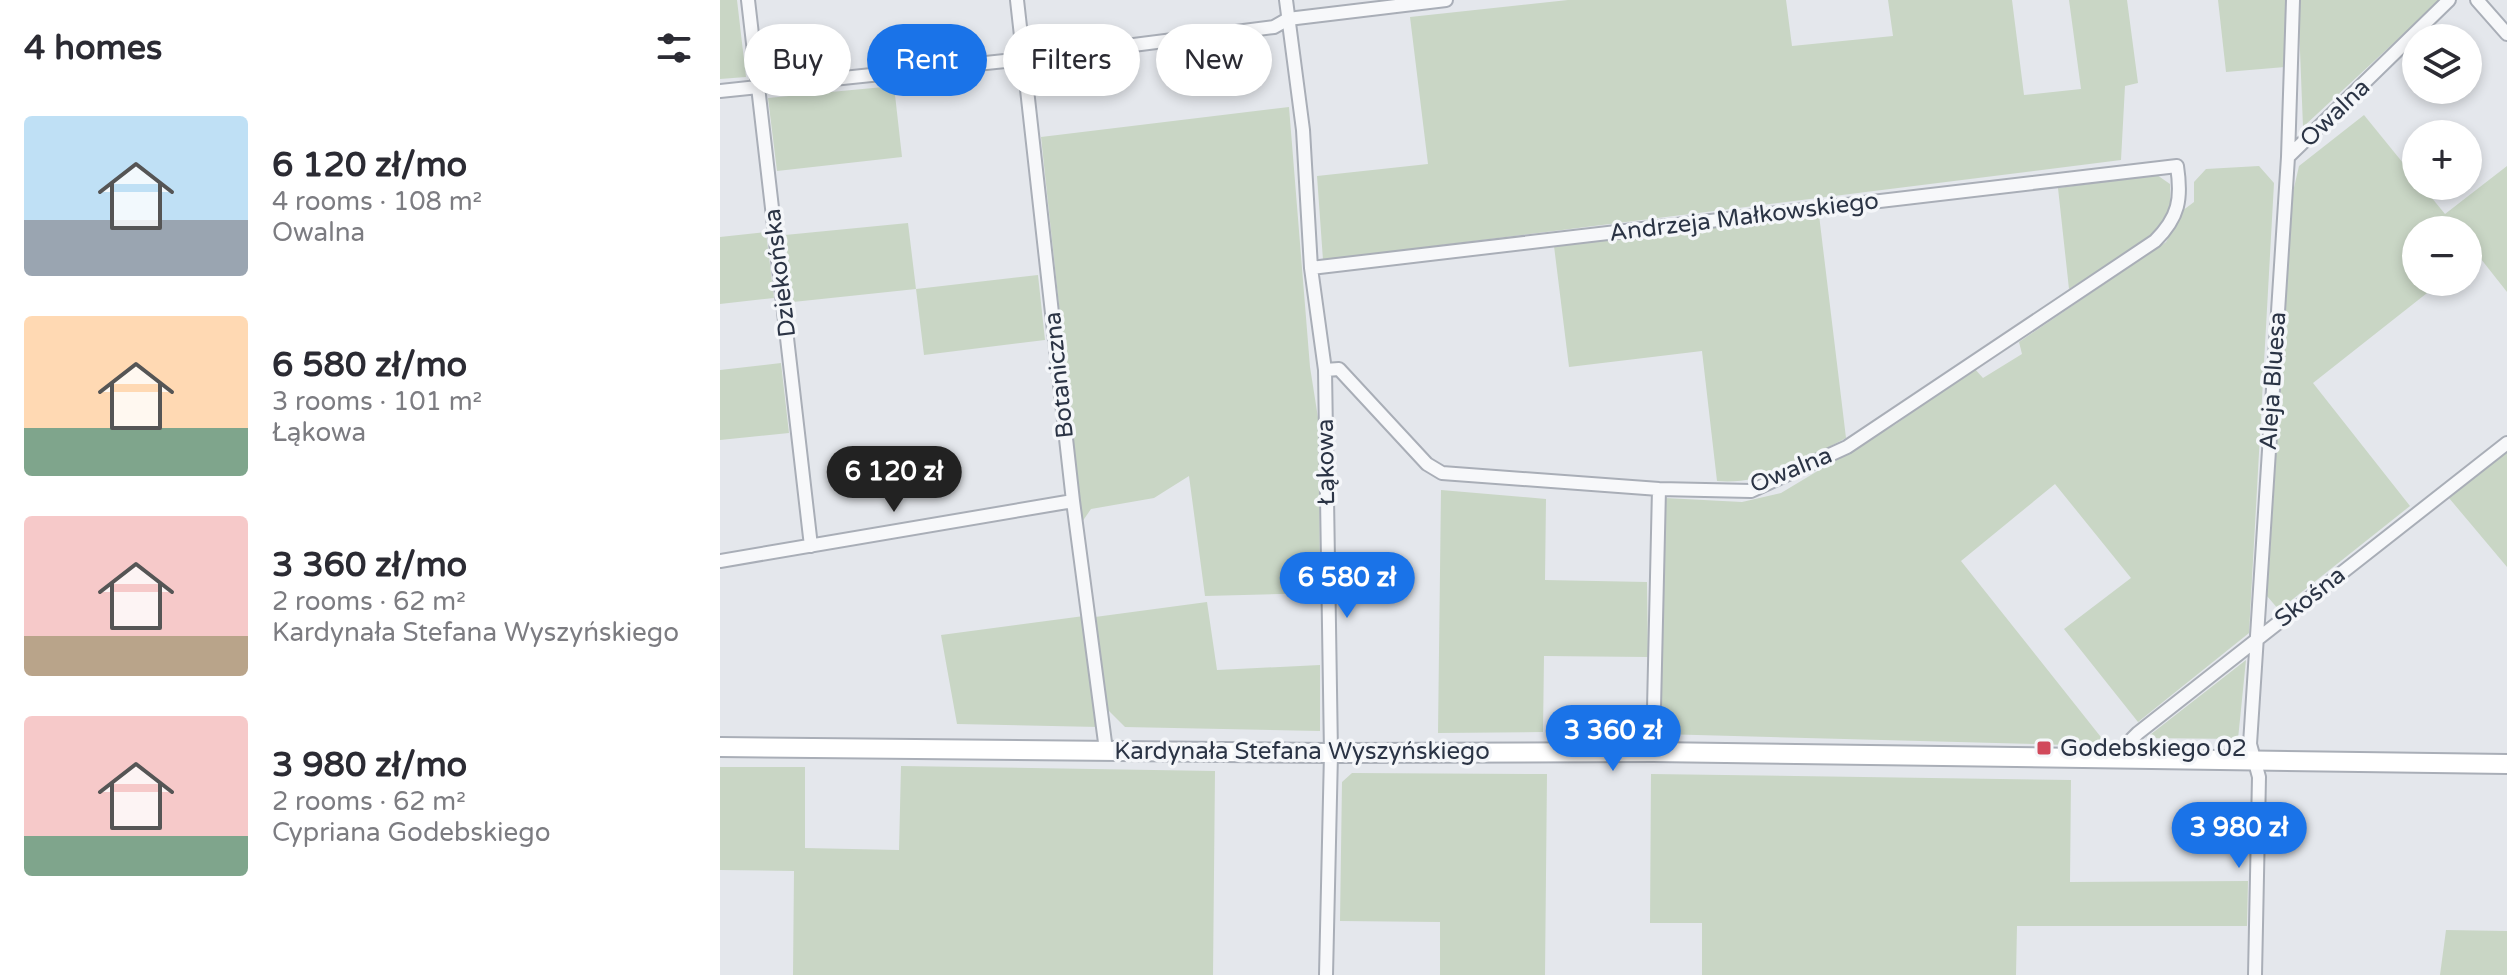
<!DOCTYPE html>
<meta charset="utf-8">
<style>
:root{--surface:#fff;--page:#f7f7f7;--text:#2b2b33;--muted:#7c7c81;--accent:#1a73e8}
body{margin:0;font-family:"Varela Round",sans-serif;background:var(--page);color:var(--text);height:100vh;display:flex;flex-direction:column;font-size:30px;white-space:nowrap}
*{box-sizing:border-box;margin:0}
p{font-size:26px;color:var(--muted)}
.icon{flex:none;width:44px;height:44px;fill:none;stroke:currentColor;stroke-width:2;stroke-linecap:round;stroke-linejoin:round}
.map{position:relative;flex:1;overflow:hidden}
.details{display:flex;flex-direction:column;background:var(--surface);width:720px}
.details>*{flex:none}
.banner{position:absolute;left:24px;top:24px;width:760px;height:72px;display:flex;gap:16px}
.buttons{position:absolute;left:1682px;top:24px;display:grid;gap:16px}
.buttons a{display:grid;place-items:center;width:80px;height:80px;border-radius:50%;background:var(--surface);box-shadow:0 4px 12px #0003;font-size:40px}
.price{position:absolute;translate:-50% -68px;padding:0 18px;border-radius:28px;background:var(--accent);color:#fff;font-size:26px;line-height:52px;filter:drop-shadow(0 2px 4px #0008)}
.price::after{content:'';position:absolute;left:50%;top:48px;width:24px;height:18px;margin-left:-12px;background:inherit;clip-path:polygon(0 0,100% 0,50% 100%)}
.price.selected{background:#222;color:#fff}
ul{padding:0;list-style:none}
li{display:flex;align-items:center;gap:24px;height:200px;padding:0 24px}
li span{display:grid;place-items:center;flex:none;width:224px;height:160px;border-radius:8px;color:#555}
li>.icon{margin-inline-start:auto}
span .icon{width:96px;height:96px;fill:#fffc;stroke-width:1}
li b{font-size:34px}
h2{display:flex;justify-content:space-between;align-items:center;height:96px;padding:0 24px;font-size:34px}
.pill{padding:0 28px;border-radius:36px;background:var(--surface);box-shadow:0 4px 12px #0003;font-size:28px;line-height:72px}
.pill.selected{background:var(--accent);color:#fff}
main{display:flex;flex:1;min-height:0}
.map>svg:first-child{display:block}
.green{fill:#c9d6c5}
.lines{fill:none;stroke-linecap:round;stroke-linejoin:round}
.street-casing{stroke:#a9aeb7;stroke-width:16}
.secondary-casing{stroke:#a9aeb7;stroke-width:22}
.street{stroke:#f7f8fa;stroke-width:12}
.secondary{stroke:#fff;stroke-width:18}
.poi-dot{fill:#d1495b;stroke:#f4f6f9;stroke-width:3}
.labels{text-anchor:middle;dominant-baseline:central;stroke-width:7;stroke-linejoin:round;paint-order:stroke}
.street-label{font-size:24px;fill:#2b3445;stroke:#f4f6f9}
.poi-label{font-size:24px;fill:#2b3445;stroke:#f4f6f9;text-anchor:start}
</style>
<main>
<section class="details">
<h2>4 homes<svg class="icon" aria-label="filters" viewBox="0 0 24 24"><path d="M4 7h16M4 17h16"/><circle cx="9" cy="7" r="2"/><circle cx="15" cy="17" r="2"/></svg></h2>
<ul>
<li><span style="background:linear-gradient(#bfe0f5 65%,#9aa5b1 0)"><svg class="icon" aria-label="home" viewBox="0 0 24 24"><path d="M3 11l9-7 9 7M6 9v11h12V9"/></svg></span><div><b>6 120 zł/mo</b><p>4 rooms · 108 m²</p><p>Owalna</p></div></li>
<li><span style="background:linear-gradient(#ffd9b3 70%,#7fa58c 0)"><svg class="icon" aria-label="home" viewBox="0 0 24 24"><path d="M3 11l9-7 9 7M6 9v11h12V9"/></svg></span><div><b>6 580 zł/mo</b><p>3 rooms · 101 m²</p><p>Łąkowa</p></div></li>
<li><span style="background:linear-gradient(#f6c9c9 75%,#b9a48a 0)"><svg class="icon" aria-label="home" viewBox="0 0 24 24"><path d="M3 11l9-7 9 7M6 9v11h12V9"/></svg></span><div><b>3 360 zł/mo</b><p>2 rooms · 62 m²</p><p>Kardynała Stefana Wyszyńskiego</p></div></li>
<li><span style="background:linear-gradient(#f6c9c9 75%,#7fa58c 0)"><svg class="icon" aria-label="home" viewBox="0 0 24 24"><path d="M3 11l9-7 9 7M6 9v11h12V9"/></svg></span><div><b>3 980 zł/mo</b><p>2 rooms · 62 m²</p><p>Cypriana Godebskiego</p></div></li>
</ul>
</section>
<div class="map">
<svg width="1787" height="975" viewBox="0 0 1787 975">
<rect width="100%" height="100%" fill="#e4e7ec"/>
<path class="green" d="M0,0h17l9,77 -26,2z
M848,0h218l6,46 101,-10 -5,-36h124l12,95 57,-6 -12,-89h58l11,83 -13,3 -4,74 -798,100 -6,-84 111,-12 -18,-147z
M1498,0h68l-1,67 -59,5z
M1578,0h142l-137,127z
M174,86l8,71 -125,14 -9,-73z
M569,107l21,260 9,57 1,169 -115,3 -16,-120 -35,22 -63,11 -9,13 -41,-385z
M1644,115l52,64v7h6l23,28 62,-48v126l-30,-38 -9,7v-31h-52v52h25l-128,101 97,123 -131,104 -12,-14 26,-404 6,-26z
M1539,166l15,17 -25,450 -111,89 -74,-93 67,-51 -76,-94 -94,77 147,185 -448,-12 5,-236 77,4 39,-9 115,-69 78,-56 9,10 39,-24 -3,-12 147,-100 16,-31 12,-9v-20l12,-13z
M1437,175l13,9 1,41 -102,64 -11,-101z
M1099,215l27,223c-42,22 -81,47 -129,43l-15,-130 -133,16 -15,-121z
M188,223l8,66 122,-14 7,65 -121,15 -8,-66 -123,13 -8,-67z
M46,232l8,66 -54,6v-67z
M61,363l8,70 -69,7v-70z
M1787,452v115l-58,-69z
M721,490l105,9 -1,81 102,2 1,75 -104,-1 -1,76 -105,1z
M487,602l10,68 103,-5v66l-195,-4 -17,-17 -13,-93z
M364,616l15,111 -142,-3 -16,-89z
M1526,660l-8,79 -92,-1z
M181,766l314,5 -2,204h-420l1,-104 -74,-1v-103h85v81l94,2z
M632,773l195,1 -2,201h-105v-53l-100,-1 2,-139z
M931,774l420,6 -1,102 178,-1 -1,45h-230l-1,49h-314v-52h-52z
M1726,930l61,1v44h-235h168z"/>
<g class="lines">
<g class="street-casing">
<path id="street" d="M28,0l63,546
M297,0l56,501 33,249
M566,0l17,130 8,138 14,102 6,383 -5,222
M1757,0l30,34
M0,91l304,-32 250,-32 14,-8 158,-19
M1568,157l161,-157
M591,268l866,-102c5,33 2,51 -22,75l-308,206 -96,44 -92,-2 -217,-16 -15,-9 -88,-95 -14,1
M0,561l353,-60
M933,752l6,-263
M1405,760l5,-19 8,-8 369,-290
M1535,975l4,-198 -9,-33 38,-587 5,-157"/>
</g>
<g class="secondary-casing">
<path id="secondary" d="M0,747l611,6 322,-1 854,12"/>
</g>
<use href="#street" class="street"/>
<use href="#secondary" class="secondary"/>
</g>
<rect class="poi-dot" x="1316" y="740" width="16" height="16" rx="4"/>
<g class="labels">
<g class="street-label">
<text transform="translate(1615 113) rotate(-44)">Owalna</text>
<text transform="translate(1024 217) rotate(-7)">Andrzeja Małkowskiego</text>
<text transform="translate(60 273) rotate(-97)">Dziekońska</text>
<text transform="translate(339 375) rotate(-96)">Botaniczna</text>
<text transform="translate(1553 381) rotate(-86)">Aleja Bluesa</text>
<text transform="translate(606 462) rotate(-91)">Łąkowa</text>
<text transform="translate(1071 470) rotate(-22)">Owalna</text>
<text transform="translate(1590 597) rotate(-38)">Skośna</text>
<text x="582" y="751">Kardynała Stefana Wyszyńskiego</text>
</g>
<g class="poi-label">
<text x="1340" y="748">Godebskiego 02</text>
</g>
</g>
</svg>
<div class="buttons">
<a><svg class="icon" aria-label="layers" viewBox="0 0 24 24"><path d="M12 4l9 5-9 5-9-5zM3 14l9 5 9-5"/></svg></a>
<a>+</a>
<a>−</a>
</div>
<b class="price selected" style="left:174px;top:514px">6 120 zł</b>
<b class="price" style="left:627px;top:620px">6 580 zł</b>
<b class="price" style="left:893px;top:773px">3 360 zł</b>
<b class="price" style="left:1519px;top:870px">3 980 zł</b>
<div class="banner">
<a class="pill">Buy</a>
<a class="pill selected">Rent</a>
<a class="pill">Filters</a>
<a class="pill">New</a>
</div>
</div>
</main>
